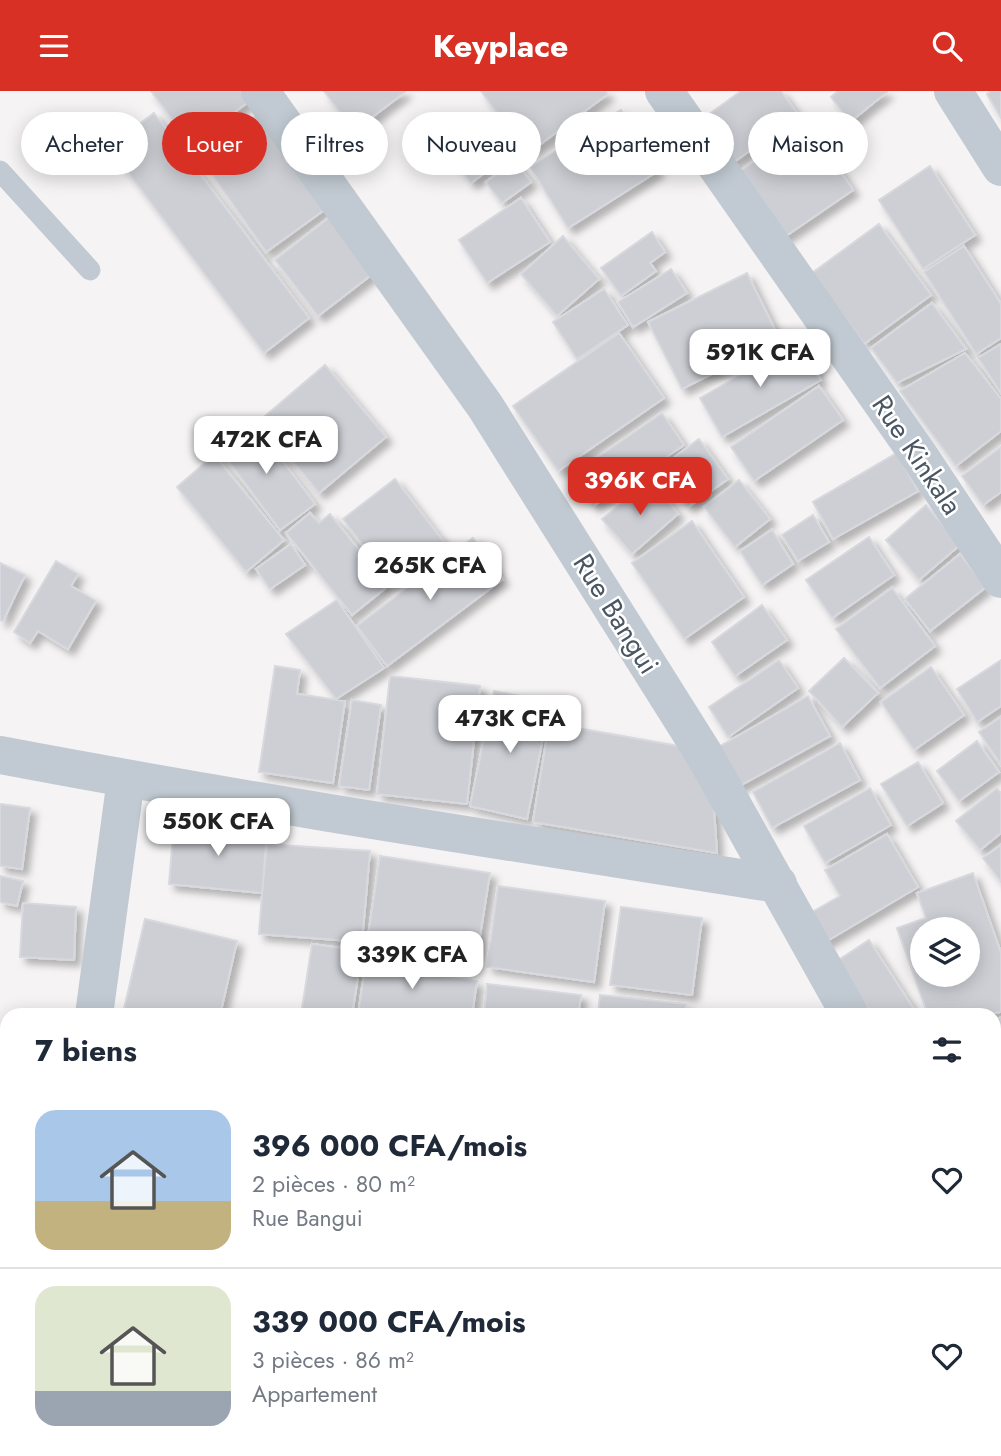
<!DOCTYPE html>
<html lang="fr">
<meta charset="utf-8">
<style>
:root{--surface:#fff;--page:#f6f6f7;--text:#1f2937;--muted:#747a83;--line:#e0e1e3;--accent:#d93025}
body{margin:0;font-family:Jost,sans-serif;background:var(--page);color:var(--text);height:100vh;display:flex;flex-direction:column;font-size:26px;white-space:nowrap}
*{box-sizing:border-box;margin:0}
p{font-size:23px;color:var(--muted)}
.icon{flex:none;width:38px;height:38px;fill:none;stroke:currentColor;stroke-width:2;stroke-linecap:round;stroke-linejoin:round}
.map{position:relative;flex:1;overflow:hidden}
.panel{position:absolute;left:0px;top:917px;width:1001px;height:448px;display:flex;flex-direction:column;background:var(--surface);border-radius:21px 21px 0 0;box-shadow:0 4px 18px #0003}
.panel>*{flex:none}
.banner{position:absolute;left:21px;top:21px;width:959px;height:63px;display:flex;gap:14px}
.fabs{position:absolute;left:910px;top:826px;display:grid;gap:14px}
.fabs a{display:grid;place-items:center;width:70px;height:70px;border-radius:50%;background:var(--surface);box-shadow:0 4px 18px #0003;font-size:35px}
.price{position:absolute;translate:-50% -60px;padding:0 16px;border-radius:14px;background:#fff;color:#222;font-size:23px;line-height:46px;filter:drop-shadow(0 2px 4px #0008)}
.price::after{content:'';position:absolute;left:50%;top:42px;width:21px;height:16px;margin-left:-10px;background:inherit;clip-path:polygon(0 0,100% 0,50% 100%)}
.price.selected{background:var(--accent);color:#fff}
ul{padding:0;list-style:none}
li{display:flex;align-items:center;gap:21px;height:175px;padding:0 35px}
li+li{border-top:2px solid var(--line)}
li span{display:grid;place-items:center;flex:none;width:196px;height:140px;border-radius:21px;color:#555}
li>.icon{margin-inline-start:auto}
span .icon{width:84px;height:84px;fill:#fffc;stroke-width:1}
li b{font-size:30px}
h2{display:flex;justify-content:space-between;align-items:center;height:84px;padding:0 35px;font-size:30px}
.tag{padding:0 24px;border-radius:32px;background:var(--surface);box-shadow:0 4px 18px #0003;font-size:24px;line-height:63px}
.tag.selected{background:var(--accent);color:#fff}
header{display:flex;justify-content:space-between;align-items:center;height:91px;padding:0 35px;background:var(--accent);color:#fff;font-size:32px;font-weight:700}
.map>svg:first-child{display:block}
.building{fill:#cdcfd5;stroke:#d7d9de;stroke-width:2;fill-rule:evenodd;filter:url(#shadow)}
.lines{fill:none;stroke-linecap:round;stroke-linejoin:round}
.lane{stroke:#c1cad2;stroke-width:21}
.street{stroke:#c1cad2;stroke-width:38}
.secondary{stroke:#c1cbd6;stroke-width:38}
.labels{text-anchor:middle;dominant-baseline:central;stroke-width:5;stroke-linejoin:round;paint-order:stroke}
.street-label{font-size:28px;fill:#4a5661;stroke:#fff}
</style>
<header><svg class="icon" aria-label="menu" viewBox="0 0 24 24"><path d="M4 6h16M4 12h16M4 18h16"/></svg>Keyplace<svg class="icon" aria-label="search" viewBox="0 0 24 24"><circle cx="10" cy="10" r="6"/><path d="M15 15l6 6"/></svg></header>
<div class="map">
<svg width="1001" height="1365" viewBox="0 0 1001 1365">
<defs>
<filter id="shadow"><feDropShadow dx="6" dy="6" stdDeviation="3.5" flood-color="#0004"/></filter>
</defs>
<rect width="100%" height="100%" fill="#f5f3f3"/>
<path class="building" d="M151,0h95l6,8 -61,46z
M324,0h81v1l-51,39z
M481,0h124l3,3 -81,60z
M741,0h40l18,25 -68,48 -30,-44z
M838,0h48l1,1 -37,30 -19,-25z
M991,0h10v27l-14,-24z
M621,19l37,61 -90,57 -38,-61z
M261,21l66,96 -61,44 -67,-96z
M154,22l155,205 -45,35 -155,-206z
M808,33l45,66 -76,52 -44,-66z
M481,44l19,26 -29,22 -19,-26z
M515,70l16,21 -29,21 -16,-21z
M930,75l45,69 -52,34 -44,-69z
M521,107l29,44 -63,41 -28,-43z
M331,125l44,56 -57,44 -43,-56z
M879,133l52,71 -67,49 -52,-71z
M652,141l13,20 -15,11 6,8 -35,25 -20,-28z
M563,145l36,43 -42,37 -36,-42z
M964,155l37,58v34l-25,16 -52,-82z
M671,178l16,24 -54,34 -15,-25z
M747,182l33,67 -98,49 -34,-67z
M604,198l24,36 -51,34 -24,-37z
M932,212l34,46 -69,34 -26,-35z
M619,242l45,65 -106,73 -45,-65z
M799,250l22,39 -99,57 -22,-39z
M1001,253v49l-23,-35z
M965,262l36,46v32l-45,35 -56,-75z
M325,274l61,72 -67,56 -60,-72z
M819,295l24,34 -89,61 -23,-34z
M662,322l22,32 -91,61 -21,-31z
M252,330l63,83 -35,26 -62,-83z
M699,348l29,40 -40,28 -28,-39z
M1001,356v45l-18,13 -21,-29z
M897,362l21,38 -85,48 -20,-37z
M214,364l70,85 -38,32 -69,-85z
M395,388l49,63 -53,41 -48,-64z
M650,388l28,35 -46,40 -30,-35z
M739,389l31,39 -35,28 -31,-40z
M926,414l34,40 -41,35 -33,-40z
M310,422l9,10 11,-9 58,72 -36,29 -66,-82z
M813,424l16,27 -31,19 -16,-26z
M692,430l52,76 -60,42 -52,-76z
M772,439l21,34 -31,21 -22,-34z
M869,446l25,38 -62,43 -26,-38z
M473,447l30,41 -116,87 -30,-40z
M291,453l14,21 -35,24 -14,-20z
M960,463l26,33 -56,44 -25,-32z
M56,470l22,13 -7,12 25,15 -28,48 -30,-18 -8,12 -16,-11z
M0,472l25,12 -22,46 -3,-1z
M892,497l43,58 -55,42 -44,-59z
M337,509l47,68 -48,31 -50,-65z
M762,514l25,35 -52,36 -23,-34z
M844,567l34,35 -36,34 -33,-36z
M779,569l19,28 -70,49 -19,-30z
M1001,569v46l-24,16 -20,-33z
M275,575l25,4 -3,24 48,7 -12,82 -74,-11z
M931,576l33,48 -50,35 -33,-48z
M390,585l90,10 -13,118 -90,-10z
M494,600l56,11 -23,117 -57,-13z
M808,605l22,40 -94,52 -21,-39z
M352,609l29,5 -12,85 -30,-4z
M1001,626v48l-22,-33z
M549,632l146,26 18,46 4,58 -184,-31z
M977,650l22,31 -40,29 -22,-30z
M840,652l20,37 -88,48 -19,-36z
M918,671l25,41 -36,23 -26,-42z
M870,697l21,37 -66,38 -21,-37z
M997,697l4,5v40l-21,17 -24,-29z
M0,713l30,4 -8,61 -22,-3z
M174,733l94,9 -6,60 -93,-9z
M887,743l31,53 -96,57 -17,-28 35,-20 -15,-26z
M266,753l104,7 -8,91 -103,-8z
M1001,754v37l-18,-24z
M380,765l110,17 -14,88 -109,-18z
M973,782l28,80v59l-19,3 -2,-6 -17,6h-35l-31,-87 29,-10 -9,-25zM922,838h46v46h-46z
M0,785l23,5 -6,25 -17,-4z
M498,795l107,15 -11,81 -107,-15z
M23,812l53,4 -2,53 -54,-3z
M621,816l81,11 -10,77 -82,-10z
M145,828l92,22 -17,74h-68l-28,-6z
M869,849l44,68 -11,7h-30l-35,-54z
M312,853l50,7 -10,64h-51z
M367,862l31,4 -1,13 80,11 -5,34h-114z
M487,893l94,11 -3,20h-94z
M600,904l86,9 -1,11h-87z
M1001,926v84l-7,-15v-65z
M994,1010l7,14v56l-7,4z
M998,1090l3,4v46l-4,3 -3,-5v-45z
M7,1265v93h90l6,7h-103v-93z
M1001,1304v49l-7,-9v-35z
M774,1358h61l6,7h-74z
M845,1358h43l-9,7h-28z
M935,1358h54l6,7h-69z"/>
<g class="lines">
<path class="lane" d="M0,80l90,99"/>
<path class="street" d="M260,0l225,315 219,348 146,261
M664,0l256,366 81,122
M953,0l48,76
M0,664c258,49 518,88 778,129
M94,924l32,-236
M994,1224l7,16
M444,1365l7,-7"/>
<path class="secondary" d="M0,1082l7,4
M539,1358l15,7"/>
</g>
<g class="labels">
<g class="street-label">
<text transform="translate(917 364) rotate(56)">Rue Kinkala</text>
<text transform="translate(616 523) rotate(58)">Rue Bangui</text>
</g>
</g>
</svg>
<div class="fabs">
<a><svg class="icon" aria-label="layers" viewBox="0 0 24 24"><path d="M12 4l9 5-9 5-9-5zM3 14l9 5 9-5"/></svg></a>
</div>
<b class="price" style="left:760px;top:298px">591K CFA</b>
<b class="price" style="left:266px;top:385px">472K CFA</b>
<b class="price selected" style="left:640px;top:426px">396K CFA</b>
<b class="price" style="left:430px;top:511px">265K CFA</b>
<b class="price" style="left:510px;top:664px">473K CFA</b>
<b class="price" style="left:218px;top:767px">550K CFA</b>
<b class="price" style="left:412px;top:900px">339K CFA</b>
<div class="banner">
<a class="tag">Acheter</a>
<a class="tag selected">Louer</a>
<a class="tag">Filtres</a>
<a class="tag">Nouveau</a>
<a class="tag">Appartement</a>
<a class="tag">Maison</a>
</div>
<section class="panel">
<h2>7 biens<svg class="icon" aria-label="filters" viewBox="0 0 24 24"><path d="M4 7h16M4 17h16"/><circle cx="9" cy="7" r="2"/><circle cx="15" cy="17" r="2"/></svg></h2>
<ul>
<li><span style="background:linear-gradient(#a9c7e8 65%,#c2b280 0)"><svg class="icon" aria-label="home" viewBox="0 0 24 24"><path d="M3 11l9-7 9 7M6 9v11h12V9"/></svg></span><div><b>396 000 CFA/mois</b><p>2 pièces · 80 m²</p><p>Rue Bangui</p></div><svg class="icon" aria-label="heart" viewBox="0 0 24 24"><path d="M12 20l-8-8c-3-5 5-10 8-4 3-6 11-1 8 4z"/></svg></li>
<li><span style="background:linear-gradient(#dfe7d0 75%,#9aa5b1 0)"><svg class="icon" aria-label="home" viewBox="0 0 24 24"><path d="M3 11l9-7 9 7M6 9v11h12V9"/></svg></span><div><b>339 000 CFA/mois</b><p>3 pièces · 86 m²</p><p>Appartement</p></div><svg class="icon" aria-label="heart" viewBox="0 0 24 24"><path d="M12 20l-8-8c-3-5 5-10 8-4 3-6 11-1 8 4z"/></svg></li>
</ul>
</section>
</div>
